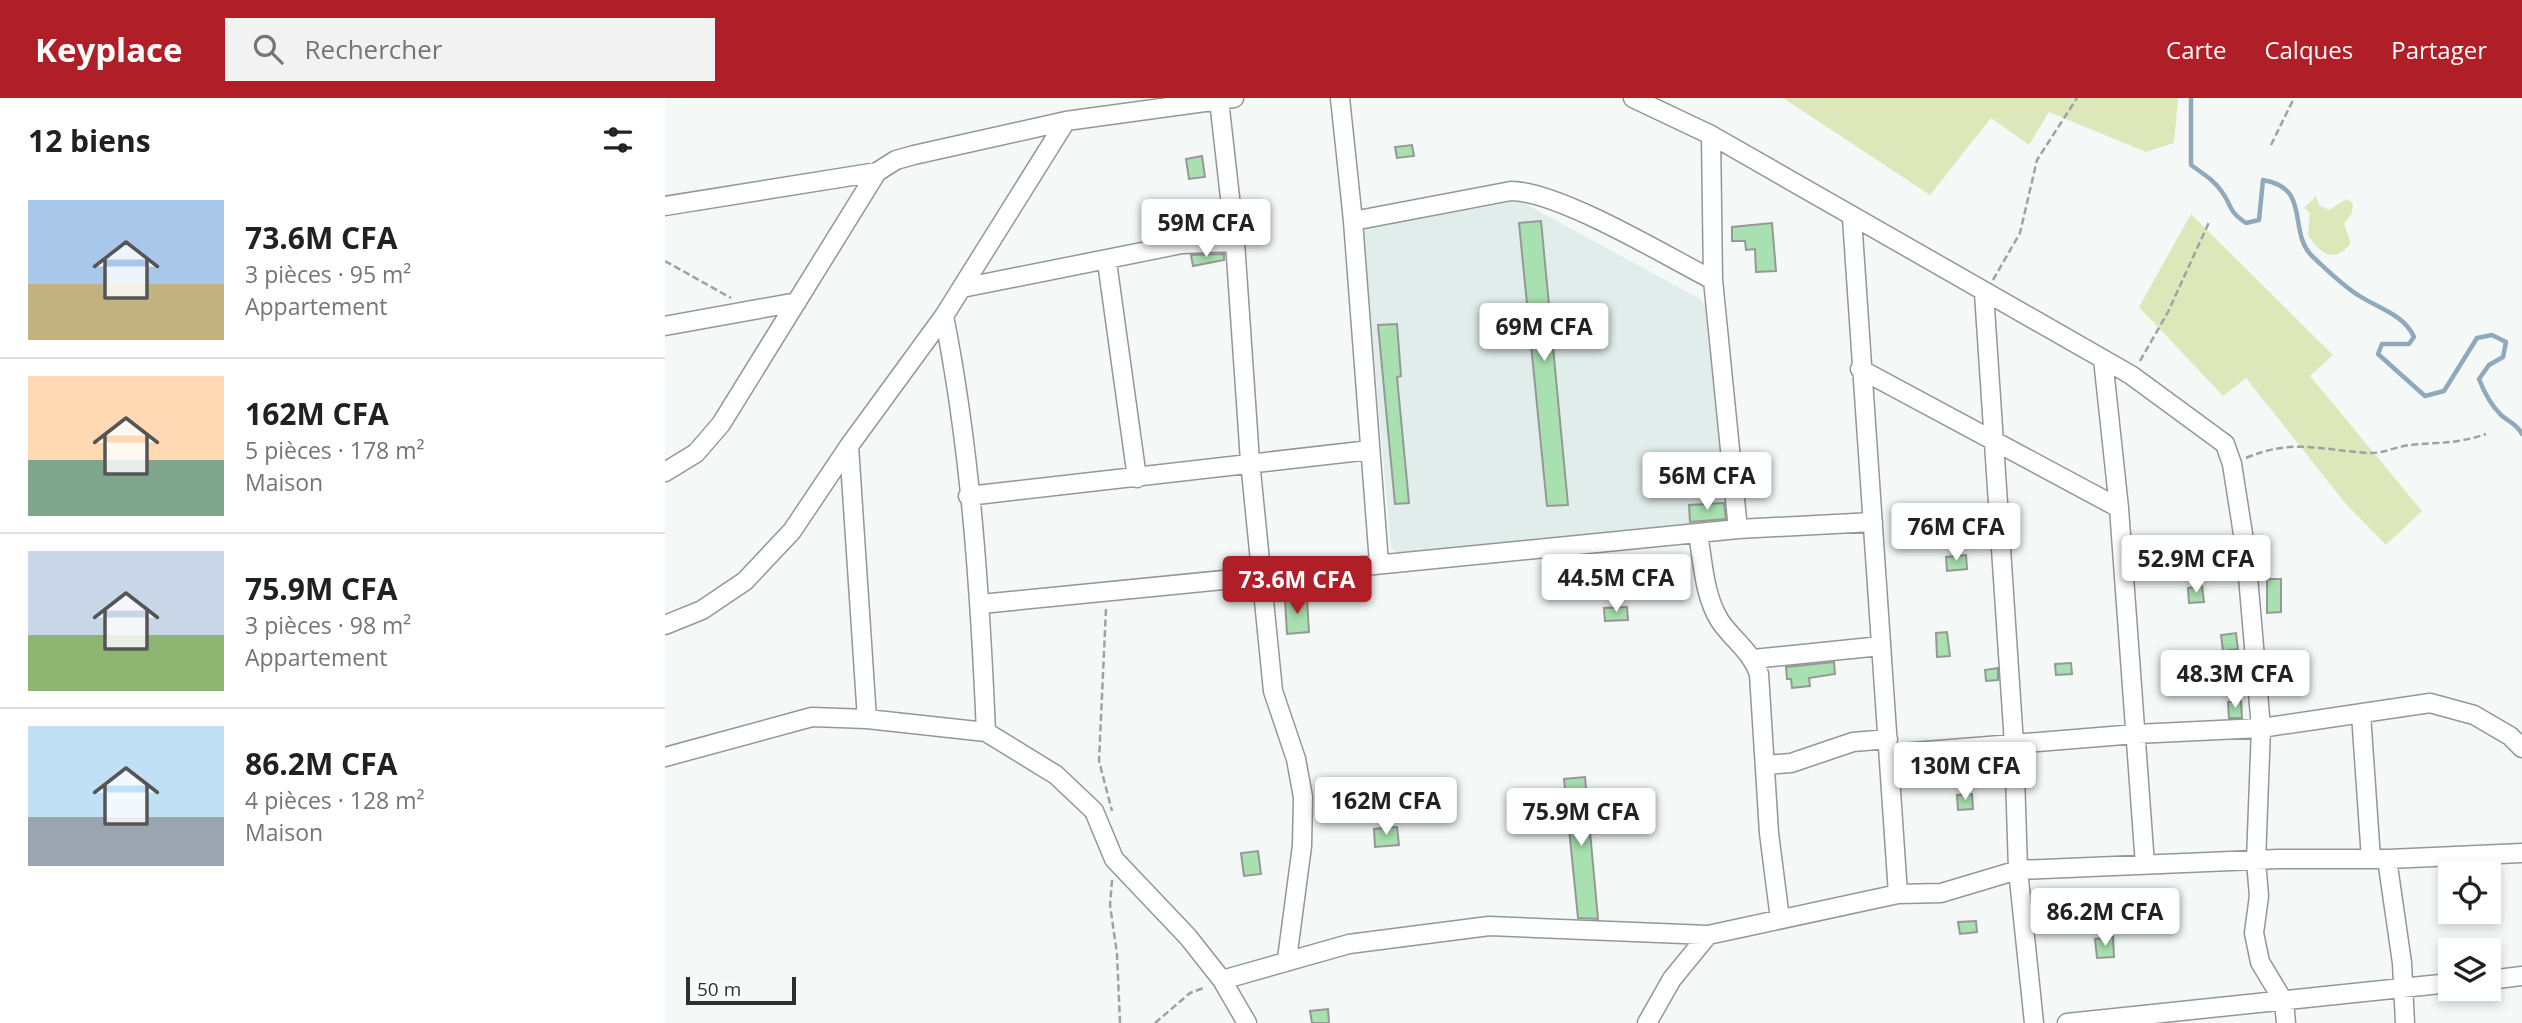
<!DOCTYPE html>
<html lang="fr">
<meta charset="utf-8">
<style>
:root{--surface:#fff;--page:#f2f2f2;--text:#202124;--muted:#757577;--line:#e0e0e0;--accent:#b01e27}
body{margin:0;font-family:"Open Sans",sans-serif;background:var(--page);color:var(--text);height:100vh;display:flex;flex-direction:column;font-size:26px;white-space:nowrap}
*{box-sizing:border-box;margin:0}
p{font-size:23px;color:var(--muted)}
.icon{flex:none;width:38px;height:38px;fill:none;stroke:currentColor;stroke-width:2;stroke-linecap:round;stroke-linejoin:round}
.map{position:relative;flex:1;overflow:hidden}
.details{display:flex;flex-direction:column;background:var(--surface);width:665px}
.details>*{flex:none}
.controls{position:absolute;left:1773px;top:763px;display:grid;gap:14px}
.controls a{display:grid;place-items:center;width:63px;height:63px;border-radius:0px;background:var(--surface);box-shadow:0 4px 10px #0003;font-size:35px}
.scale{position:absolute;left:21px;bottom:18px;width:110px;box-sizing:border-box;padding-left:7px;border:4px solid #2e3030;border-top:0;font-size:19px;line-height:24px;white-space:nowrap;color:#2e3030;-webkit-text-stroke:5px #fff;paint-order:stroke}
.price{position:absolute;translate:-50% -60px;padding:0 16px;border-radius:7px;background:#fff;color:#222;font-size:23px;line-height:46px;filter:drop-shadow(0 2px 4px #0008)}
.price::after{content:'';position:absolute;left:50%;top:42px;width:21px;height:16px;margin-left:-10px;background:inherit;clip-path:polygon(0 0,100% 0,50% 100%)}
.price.active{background:var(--accent);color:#fff}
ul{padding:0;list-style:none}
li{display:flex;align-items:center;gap:21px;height:175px;padding:0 28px}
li+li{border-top:2px solid var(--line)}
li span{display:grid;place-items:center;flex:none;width:196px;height:140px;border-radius:0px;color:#555}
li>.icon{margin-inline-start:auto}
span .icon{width:84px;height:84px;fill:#fffc;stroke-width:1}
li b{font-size:30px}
h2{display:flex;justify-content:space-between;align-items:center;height:84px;padding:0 28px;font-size:30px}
header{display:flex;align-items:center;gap:42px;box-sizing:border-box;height:98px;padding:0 35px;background:var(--accent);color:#fff}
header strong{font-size:33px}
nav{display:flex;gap:38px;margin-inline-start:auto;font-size:24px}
.search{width:490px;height:63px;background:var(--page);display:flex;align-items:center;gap:18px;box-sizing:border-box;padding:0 24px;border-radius:0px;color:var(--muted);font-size:26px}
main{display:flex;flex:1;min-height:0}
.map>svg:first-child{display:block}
.built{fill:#e0edea}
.green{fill:#dde8ba}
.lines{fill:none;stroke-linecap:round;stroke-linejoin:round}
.stream{stroke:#90a9bd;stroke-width:4.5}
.building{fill:#a8e0b0;stroke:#969896;stroke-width:2}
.street-casing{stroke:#939796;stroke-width:21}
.path{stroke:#9ea2a1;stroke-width:2.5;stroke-dasharray:7 3.5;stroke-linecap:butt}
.street{stroke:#fff;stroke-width:18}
</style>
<header>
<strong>Keyplace</strong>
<div class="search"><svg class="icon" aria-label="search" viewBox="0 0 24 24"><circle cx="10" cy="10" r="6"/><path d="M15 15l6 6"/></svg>Rechercher</div>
<nav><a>Carte</a><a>Calques</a><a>Partager</a></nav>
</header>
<main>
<section class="details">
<h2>12 biens<svg class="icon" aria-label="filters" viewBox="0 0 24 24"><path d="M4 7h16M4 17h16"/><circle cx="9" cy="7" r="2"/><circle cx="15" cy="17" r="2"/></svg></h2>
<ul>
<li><span style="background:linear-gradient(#a9c7e8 60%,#c2b280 0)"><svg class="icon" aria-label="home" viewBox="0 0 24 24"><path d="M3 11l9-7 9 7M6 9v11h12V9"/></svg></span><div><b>73.6M CFA</b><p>3 pièces · 95 m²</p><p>Appartement</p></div></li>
<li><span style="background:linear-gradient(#ffd9b3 60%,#7fa58c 0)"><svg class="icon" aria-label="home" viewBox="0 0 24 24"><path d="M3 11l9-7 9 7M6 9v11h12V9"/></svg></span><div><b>162M CFA</b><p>5 pièces · 178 m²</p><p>Maison</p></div></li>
<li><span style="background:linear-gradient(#c9d6e8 60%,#8fb573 0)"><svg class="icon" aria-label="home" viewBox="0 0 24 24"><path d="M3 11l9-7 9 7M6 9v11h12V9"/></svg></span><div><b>75.9M CFA</b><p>3 pièces · 98 m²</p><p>Appartement</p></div></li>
<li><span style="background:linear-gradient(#bfe0f5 65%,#9aa5b1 0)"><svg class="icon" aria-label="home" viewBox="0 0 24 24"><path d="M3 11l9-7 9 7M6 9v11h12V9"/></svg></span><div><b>86.2M CFA</b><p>4 pièces · 128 m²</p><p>Maison</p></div></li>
</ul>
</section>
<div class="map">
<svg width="1857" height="925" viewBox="0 0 1857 925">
<rect width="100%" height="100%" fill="#f4f9f8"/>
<path class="built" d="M855,103l180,98 7,9 20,210 -8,7 -320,30 -8,-8 -28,-315 4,-5z"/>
<path class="green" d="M1118,0h395l-4,45 -28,9 -97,-40 -20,33 -38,-27 -61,77z
M1651,98l3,9 10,5 17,-11 7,4 -1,10 -8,11 7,19c-17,21 -30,12 -43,-8l2,-22 -6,-5z
M1526,116l142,141 -23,21 112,135 -36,34 -41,-42 -99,-125 -23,18 -84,-89z"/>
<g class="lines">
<path class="stream" d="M1526,0v67c11,8 23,15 31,27 11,15 5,18 24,31l13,-3 4,-40c49,8 24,51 49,76 14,13 30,29 46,39 19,13 46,19 56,42l-5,7h-27l-4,10 47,42 19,-5 33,-53 15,-3 14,7 -3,15 -14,8 -10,14c5,13 12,26 22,36 8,7 16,9 21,19"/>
</g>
<path class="building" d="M747,47l2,11 -17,2 -2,-11z
M537,58l3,21 -16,2 -3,-20z
M876,123l27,284 -21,1 -28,-283z
M1107,125l4,48 -20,1 -1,-23 -9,1 -1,-9h-13v-14z
M559,156v6l-31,6 -2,-11z
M732,226l4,52 -4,1 12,126 -14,1 -17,-179z
M1059,405l2,16 -36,3 -1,-17z
M1323,425l1,17 -19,1 -1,-16z
M1301,457l1,14 -20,2 -1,-14z
M1602,481h14v33l-14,1z
M1537,488l2,16 -15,1 -1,-15z
M642,501l2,33 -22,2 -2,-34z
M962,509l1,13 -23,1 -1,-13z
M1282,534l3,24 -13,1 -1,-24z
M1571,535l2,16 -15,2 -2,-16z
M1169,564l1,12 -26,4 1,8 -18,2 -1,-9h-4l-1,-12z
M1406,565l1,11 -16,1 -1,-11z
M1333,570v12l-12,1 -1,-11z
M1548,570l1,20 -40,2 -2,-19z
M1576,603l1,17h-13l-1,-16z
M920,679l13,142 -20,-1 -14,-139z
M1307,696l1,15 -15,1 -1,-15z
M732,729l2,18 -24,2 -1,-18z
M593,753l3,23 -17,2 -3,-23z
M1311,823l1,11 -17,2 -2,-12z
M1448,839l1,20 -17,1 -2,-19z
M663,911l1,14h-17l-2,-12z"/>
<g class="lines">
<g class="street-casing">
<path id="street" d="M675,0l13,123 26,342
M968,0l78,37 420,240 94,69 7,20 14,89 15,175 -5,133 3,35 -5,37 6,29 24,40 2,21
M554,2l16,142 15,219 23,230 23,68 7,38 -1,49 -15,113
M1046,37l2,145 25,249
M0,108l212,-34 19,-12 18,-5 152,-34 168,-23
M1187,120l46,676
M688,123l158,-30c48,0 155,65 202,89
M442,164l30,216
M297,190l220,-44 53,-2
M1319,195l30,451 4,126 16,153
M279,218c27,136 36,277 42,416
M0,228l132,-24
M1438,261l16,149 26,357
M1195,271l259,139
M184,348l18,273
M0,374l31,-19 25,-29 156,-252
M303,398l402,-46
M1033,436c5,28 6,62 22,87 12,18 32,31 39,53l10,159 11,86
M316,506l757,-75 135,-7
M0,527l37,-15 43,-29 47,-50 57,-85 95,-130 122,-195
M1088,561l128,-13
M1696,616l10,145
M1224,656l247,-20 125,-6 169,-25 44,12 36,21 12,12
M0,659l147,-40 55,2 119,13 70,43 38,36 20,48 74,78 34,43 25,43
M1101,667l25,-2 62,-21 35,-3
M1722,761l15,104 3,60
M557,882l127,-36 140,-18 219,9
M1824,882l33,-4
M982,925l25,-44 36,-44 190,-41 43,-1 77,-23 260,-11h111l133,-6
M1402,925l383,-40"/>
</g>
<path class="path" d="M1606,47l23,-47
M0,163l66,37
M1328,182l27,-47 17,-73 40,-62
M1475,263l28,-49 42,-92
M1581,360c47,-20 74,-8 122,-5 15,1 29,-7 43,-8 29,-3 46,-1 75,-11
M441,511l-7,152 13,50
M447,782l-2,25 7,49 3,69
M490,925l35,-30 16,-6"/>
<use href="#street" class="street"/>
</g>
</svg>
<div class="controls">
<a><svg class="icon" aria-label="locate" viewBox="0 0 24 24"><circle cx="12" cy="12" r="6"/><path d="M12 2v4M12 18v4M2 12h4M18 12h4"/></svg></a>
<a><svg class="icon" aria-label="layers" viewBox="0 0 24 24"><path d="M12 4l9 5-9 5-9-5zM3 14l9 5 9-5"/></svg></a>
</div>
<div class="scale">50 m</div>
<b class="price" style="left:541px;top:161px">59M CFA</b>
<b class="price" style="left:879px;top:265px">69M CFA</b>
<b class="price" style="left:1042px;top:414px">56M CFA</b>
<b class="price" style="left:1291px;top:465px">76M CFA</b>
<b class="price" style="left:1531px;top:497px">52.9M CFA</b>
<b class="price" style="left:951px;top:516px">44.5M CFA</b>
<b class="price active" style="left:632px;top:518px">73.6M CFA</b>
<b class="price" style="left:1570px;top:612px">48.3M CFA</b>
<b class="price" style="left:1300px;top:704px">130M CFA</b>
<b class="price" style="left:721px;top:739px">162M CFA</b>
<b class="price" style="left:916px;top:750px">75.9M CFA</b>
<b class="price" style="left:1440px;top:850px">86.2M CFA</b>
</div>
</main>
